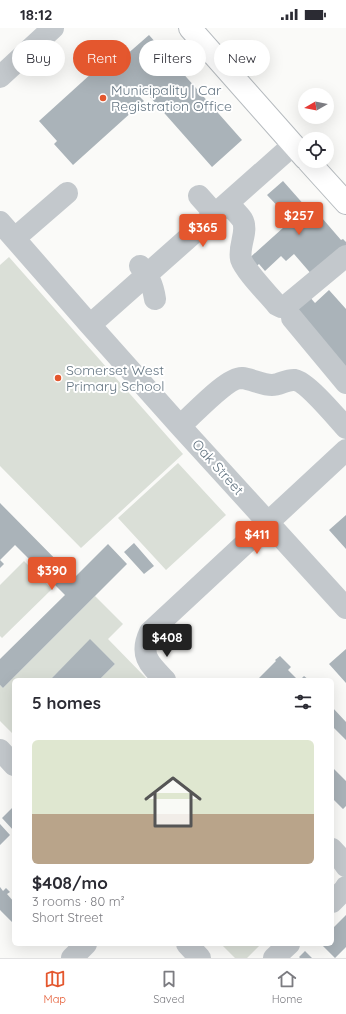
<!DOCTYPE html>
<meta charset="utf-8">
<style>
:root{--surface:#fff;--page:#f7f7f7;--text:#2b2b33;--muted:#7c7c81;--line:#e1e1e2;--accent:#e4572e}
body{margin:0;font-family:Quicksand,sans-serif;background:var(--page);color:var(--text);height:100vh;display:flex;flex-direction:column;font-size:15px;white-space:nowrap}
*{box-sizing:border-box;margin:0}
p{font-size:13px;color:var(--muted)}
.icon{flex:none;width:22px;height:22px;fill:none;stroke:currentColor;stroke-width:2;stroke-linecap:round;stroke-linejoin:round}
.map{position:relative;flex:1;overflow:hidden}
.panel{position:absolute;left:12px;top:650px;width:322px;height:268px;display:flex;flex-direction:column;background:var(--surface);border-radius:6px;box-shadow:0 4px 16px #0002}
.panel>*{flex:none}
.hud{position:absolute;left:12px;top:12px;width:322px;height:36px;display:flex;gap:8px}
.needle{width:26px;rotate:261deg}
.tools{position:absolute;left:298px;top:60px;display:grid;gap:8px}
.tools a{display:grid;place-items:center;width:36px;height:36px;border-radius:50%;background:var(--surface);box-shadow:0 4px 16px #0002;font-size:20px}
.price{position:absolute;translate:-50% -34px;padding:0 9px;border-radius:4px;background:var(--accent);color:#fff;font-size:13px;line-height:26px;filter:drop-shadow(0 1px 2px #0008)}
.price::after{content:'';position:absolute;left:50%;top:24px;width:12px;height:9px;margin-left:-6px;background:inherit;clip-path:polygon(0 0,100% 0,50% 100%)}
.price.selected{background:#222;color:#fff}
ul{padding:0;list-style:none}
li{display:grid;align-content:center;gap:8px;height:212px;padding:0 20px}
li+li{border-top:1px solid var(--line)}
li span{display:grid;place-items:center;height:124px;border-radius:6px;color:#555}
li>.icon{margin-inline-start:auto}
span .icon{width:72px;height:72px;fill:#fffc;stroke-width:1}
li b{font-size:17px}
h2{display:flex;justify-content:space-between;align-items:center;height:48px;padding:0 20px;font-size:17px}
.chip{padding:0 14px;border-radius:18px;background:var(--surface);box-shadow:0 4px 16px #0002;font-size:14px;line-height:36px}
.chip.selected{background:var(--accent);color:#fff}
.status{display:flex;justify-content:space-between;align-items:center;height:28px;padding:0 20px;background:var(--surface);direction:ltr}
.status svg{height:11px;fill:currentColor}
.tab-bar{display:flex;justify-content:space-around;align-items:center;height:56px;border-top:1px solid var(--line);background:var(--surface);font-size:11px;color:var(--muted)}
.tab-bar a{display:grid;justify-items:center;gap:2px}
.tab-bar .selected{color:var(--accent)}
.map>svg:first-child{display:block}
.green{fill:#dadfd7}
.building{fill:#aab3b9}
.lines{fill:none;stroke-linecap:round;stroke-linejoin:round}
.major-casing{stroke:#b5babe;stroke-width:24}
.minor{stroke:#c3c8cc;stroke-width:22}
.major{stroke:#fff;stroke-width:22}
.poi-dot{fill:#e4572e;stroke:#fff;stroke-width:1.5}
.labels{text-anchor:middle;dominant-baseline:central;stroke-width:4;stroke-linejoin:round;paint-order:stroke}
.poi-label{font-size:14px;fill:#657683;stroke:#fff;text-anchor:start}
.street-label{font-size:14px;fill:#657683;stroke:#fff}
</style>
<div class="status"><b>18:12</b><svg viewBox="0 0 49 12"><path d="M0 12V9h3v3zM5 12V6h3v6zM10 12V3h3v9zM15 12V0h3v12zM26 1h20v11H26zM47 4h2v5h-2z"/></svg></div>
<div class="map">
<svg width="346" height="930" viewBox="0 0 346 930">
<rect width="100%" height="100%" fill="#fafaf8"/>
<path class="green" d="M9,229l174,197 -102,94 -81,-82v-201z
M178,435l48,52 -60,55 -48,-52z
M24,533l28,28 -50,49 -2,-2v-51z
M95,568l28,28 -15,15 38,39 -3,2h-44l16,-16 -25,-24 -40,40h-36v55l-14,-14v-36l3,3z
M221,916h40l-14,14h-12z"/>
<path class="building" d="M149,7l93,105 -30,27 -69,-78 -6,5 7,7 -71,64 -19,-21 3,-3 -18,-20 64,-58 6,7z
M283,153l23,26 3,-2 8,8 1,-1 5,5 -1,1 19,22 2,-1 3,3v5l-33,29 -19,-22 -8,7 -5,-5 -16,15 -6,-7 -7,6 -7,-8 49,-44 -4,-5 -3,3 -20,-21z
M329,262l17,19v65l-51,-66 13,-13 7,8z
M0,475l71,72h-1l3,4 35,-35 19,20 -124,124 -3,-3v-26l65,-64 -50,-50 -15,15 4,4 -4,4z
M346,487v34l-17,-19z
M134,515l20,23 -10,8 -20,-22z
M90,611l25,25 -16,16h-49z
M346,621v34l-17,-19z
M280,628l11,11 -3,3 9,9 -1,1h-39l19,-19 -1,-1z
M304,648l5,4h-9z
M332,679l14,15v18l-14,-14z
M332,739l14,14v25l-3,3 -11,-11z
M13,779l1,1v23l-12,-13z
M0,796l10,11 -10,10z
M0,859l3,4 3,-3 4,4 -3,2 7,8v22l-14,-14z
M346,887v32l-11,11 -14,-14h11v-15z
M305,923l7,7h-12l-1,-1z"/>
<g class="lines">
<g class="major-casing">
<path id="major" d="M190,0l115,130
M308,133l38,42"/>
</g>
<path class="minor" d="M0,49l53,-49
M199,168l16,18
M228,175c4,5 10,11 14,16 7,12 -4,26 -1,40 4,12 27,35 36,46l4,2 6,-2 59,-49
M0,194l90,103 90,101 166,182
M15,210l52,-45
M140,238c9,11 13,19 15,33
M292,290l54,65
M90,297l203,-180
M180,398c12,-10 47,-49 62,-48 10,1 20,7 30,7 8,0 15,-6 23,-5 12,2 42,38 51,48
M165,652c-16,-16 -26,-25 -15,-48l196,-182
M0,722l14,15
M332,821l9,10 5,7
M332,874l13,-13 1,-2
M187,916l13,14
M72,930l14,-14
M274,930l15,-14"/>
<use href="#major" class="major"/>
</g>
<g class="poi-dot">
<circle cx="103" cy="70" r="4"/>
<circle cx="58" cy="350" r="4"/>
</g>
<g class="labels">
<g class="poi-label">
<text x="111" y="62">Municipality | Car<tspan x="111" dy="16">Registration Office</tspan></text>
<text x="66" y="342">Somerset West<tspan x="66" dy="16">Primary School</tspan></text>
</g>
<g class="street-label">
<text transform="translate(218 439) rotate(48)">Oak Street</text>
</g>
</g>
</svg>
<div class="tools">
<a><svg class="needle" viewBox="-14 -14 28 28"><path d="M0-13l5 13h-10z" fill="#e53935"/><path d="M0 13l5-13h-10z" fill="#7c7c81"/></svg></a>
<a><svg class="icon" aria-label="locate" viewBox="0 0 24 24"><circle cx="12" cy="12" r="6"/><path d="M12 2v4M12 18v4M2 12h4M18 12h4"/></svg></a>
</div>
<b class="price" style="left:299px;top:208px">$257</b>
<b class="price" style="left:203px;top:220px">$365</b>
<b class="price" style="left:257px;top:527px">$411</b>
<b class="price" style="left:52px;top:563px">$390</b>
<b class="price selected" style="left:167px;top:630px">$408</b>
<div class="hud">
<a class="chip">Buy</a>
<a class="chip selected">Rent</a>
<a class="chip">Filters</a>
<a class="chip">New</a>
</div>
<section class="panel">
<h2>5 homes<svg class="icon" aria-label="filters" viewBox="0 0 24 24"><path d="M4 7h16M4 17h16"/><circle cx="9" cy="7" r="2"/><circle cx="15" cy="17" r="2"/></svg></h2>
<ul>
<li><span style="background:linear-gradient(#dfe7d0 60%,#b9a48a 0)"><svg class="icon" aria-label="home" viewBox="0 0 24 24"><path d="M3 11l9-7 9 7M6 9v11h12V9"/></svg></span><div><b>$408/mo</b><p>3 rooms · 80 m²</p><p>Short Street</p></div></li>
</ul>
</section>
</div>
<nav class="tab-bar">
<a class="selected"><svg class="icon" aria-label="map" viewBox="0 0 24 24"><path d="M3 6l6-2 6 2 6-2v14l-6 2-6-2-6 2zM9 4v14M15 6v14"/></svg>Map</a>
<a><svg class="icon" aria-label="saved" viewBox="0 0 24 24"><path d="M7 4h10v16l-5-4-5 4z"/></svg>Saved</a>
<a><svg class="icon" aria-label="home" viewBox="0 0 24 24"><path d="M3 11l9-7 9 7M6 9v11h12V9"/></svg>Home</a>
</nav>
